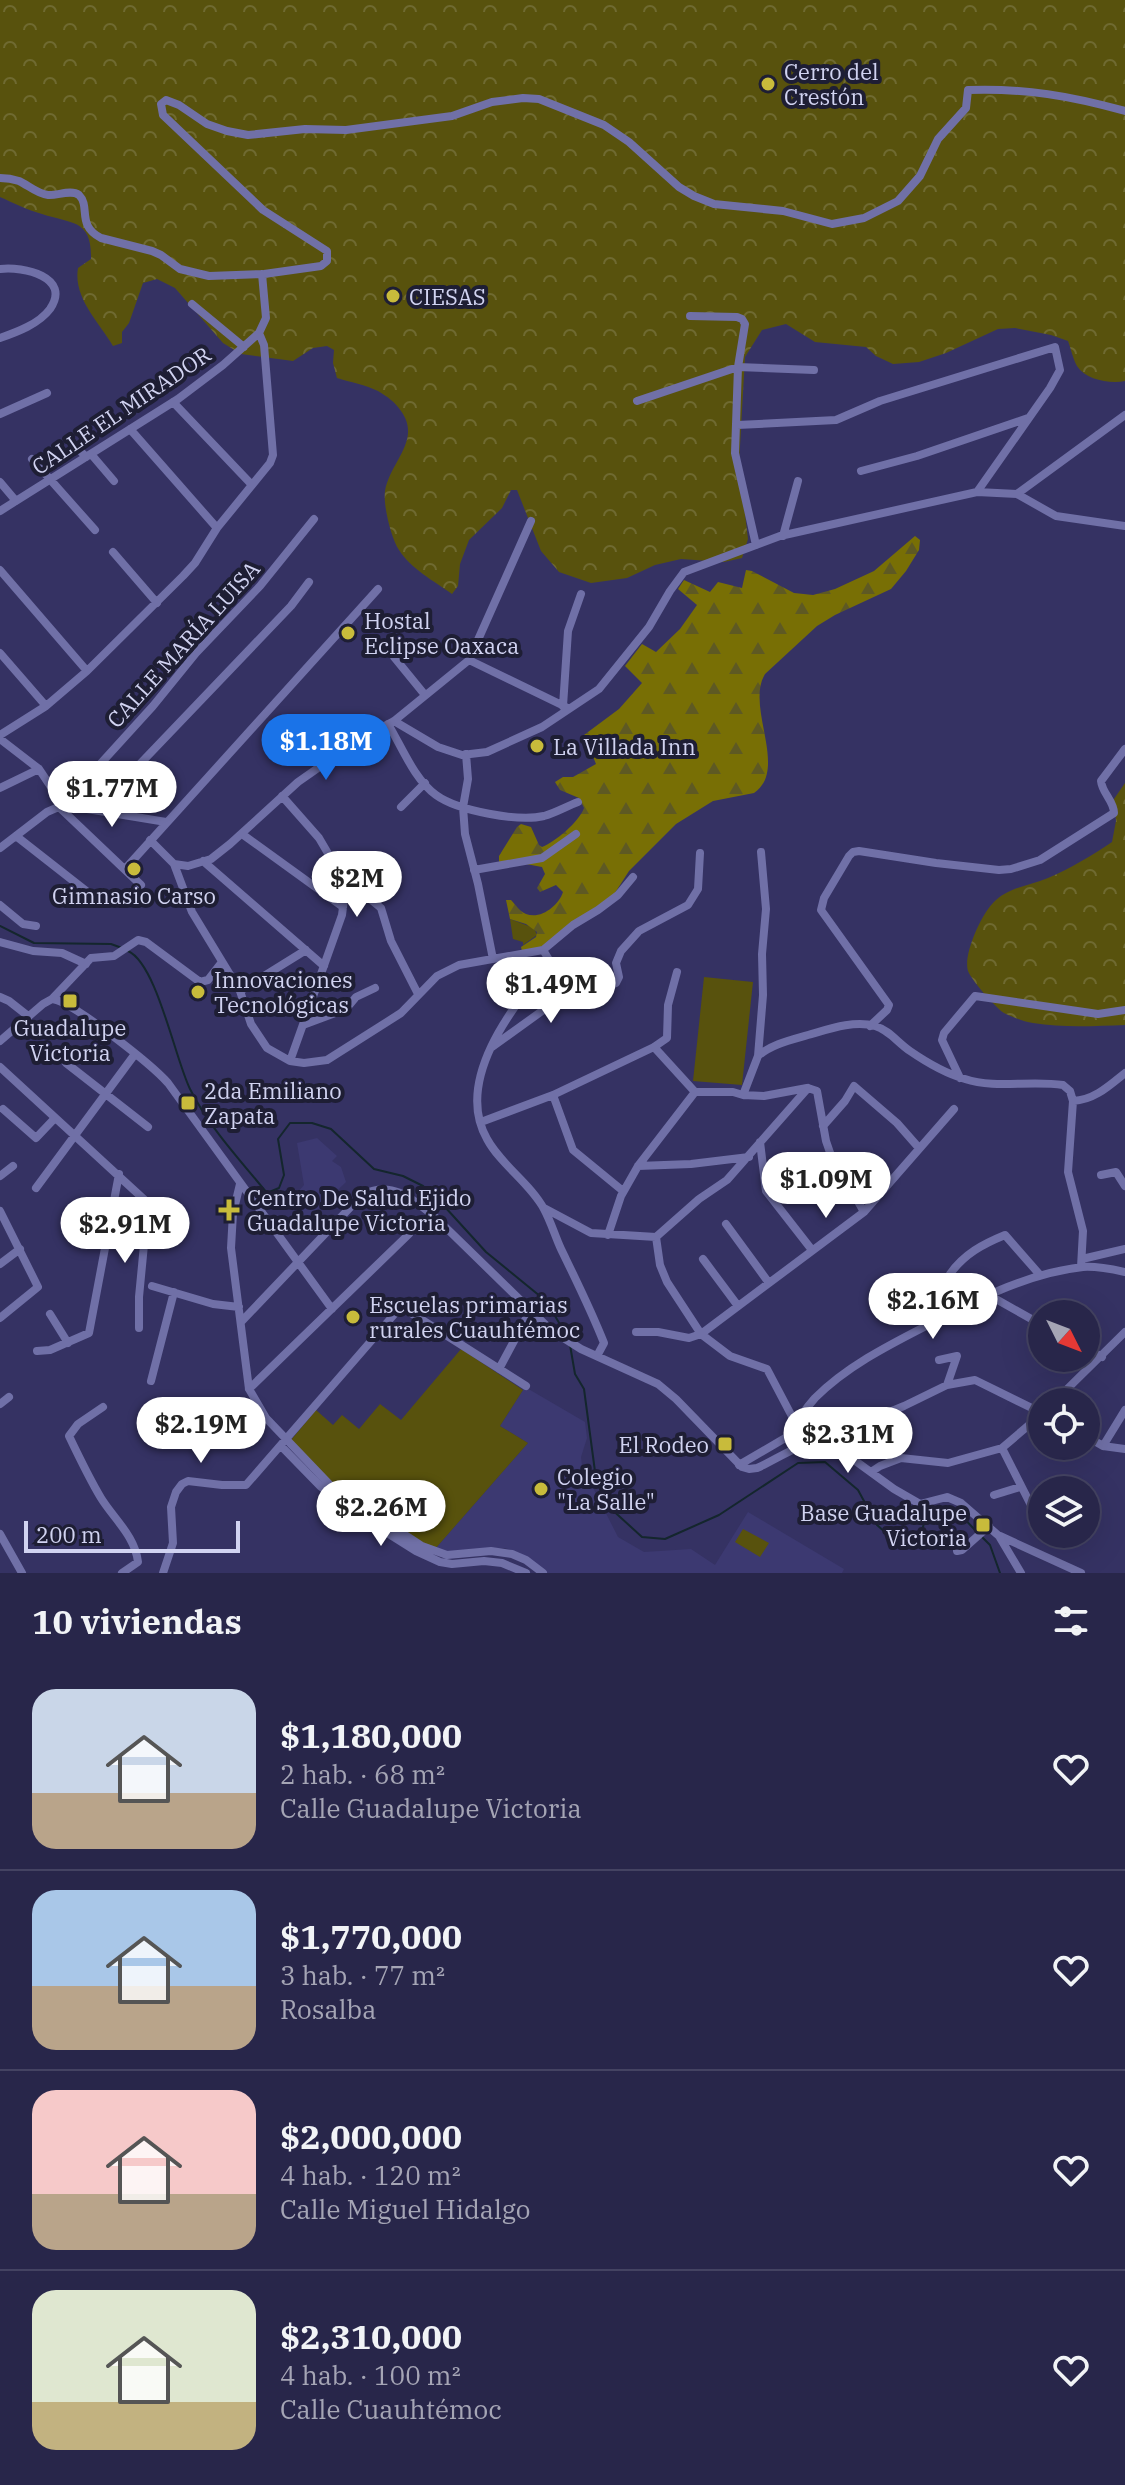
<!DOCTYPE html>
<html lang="es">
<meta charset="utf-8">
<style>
:root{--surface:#28264a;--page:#302e51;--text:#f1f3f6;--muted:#a5a5b5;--line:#444362;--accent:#1a73e8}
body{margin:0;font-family:"IBM Plex Serif",serif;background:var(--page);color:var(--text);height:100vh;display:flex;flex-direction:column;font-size:30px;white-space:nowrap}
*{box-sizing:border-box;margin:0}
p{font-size:26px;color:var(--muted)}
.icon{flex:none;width:44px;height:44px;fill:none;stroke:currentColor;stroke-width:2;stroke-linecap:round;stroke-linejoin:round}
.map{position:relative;height:1573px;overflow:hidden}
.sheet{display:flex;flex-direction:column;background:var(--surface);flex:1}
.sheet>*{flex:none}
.needle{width:52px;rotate:132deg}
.controls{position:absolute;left:1028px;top:1300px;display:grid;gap:16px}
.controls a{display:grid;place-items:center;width:72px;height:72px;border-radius:50%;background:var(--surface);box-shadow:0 8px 32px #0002,0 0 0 2px var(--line);font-size:40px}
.scale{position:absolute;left:24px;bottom:20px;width:216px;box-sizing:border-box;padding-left:8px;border:4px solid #d1d3f1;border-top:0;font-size:22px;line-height:28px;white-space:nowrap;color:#d1d3f1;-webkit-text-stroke:6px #1e1e34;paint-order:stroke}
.price{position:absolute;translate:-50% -68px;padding:0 18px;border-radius:28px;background:#fff;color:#222;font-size:26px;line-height:52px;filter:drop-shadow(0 2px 4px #0008)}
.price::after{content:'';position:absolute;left:50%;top:48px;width:24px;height:18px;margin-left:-12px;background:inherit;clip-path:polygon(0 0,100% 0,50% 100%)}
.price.selected{background:var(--accent);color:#fff}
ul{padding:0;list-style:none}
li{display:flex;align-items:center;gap:24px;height:200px;padding:0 32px}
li+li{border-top:2px solid var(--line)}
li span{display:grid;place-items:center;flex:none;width:224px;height:160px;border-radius:24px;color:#555}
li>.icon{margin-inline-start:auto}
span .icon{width:96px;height:96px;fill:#fffc;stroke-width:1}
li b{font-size:34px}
h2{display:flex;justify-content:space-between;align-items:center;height:96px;padding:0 32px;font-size:34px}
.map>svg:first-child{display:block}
.built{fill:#3c3971}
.green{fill:#58520d}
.forest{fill:url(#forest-firs)}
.park{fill:url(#park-crowns)}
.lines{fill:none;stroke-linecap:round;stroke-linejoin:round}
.stream{stroke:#14262d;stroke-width:2}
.minor{stroke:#7070a7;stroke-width:8}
.poi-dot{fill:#c8bb3b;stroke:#1e1e34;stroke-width:3}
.labels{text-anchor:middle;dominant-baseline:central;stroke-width:8;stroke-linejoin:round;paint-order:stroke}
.poi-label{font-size:22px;fill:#d1d3f1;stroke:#1e1e34;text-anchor:start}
.street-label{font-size:22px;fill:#d1d3f1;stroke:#1e1e34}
</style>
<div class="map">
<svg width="1125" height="1573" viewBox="0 0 1125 1573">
<defs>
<pattern id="forest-firs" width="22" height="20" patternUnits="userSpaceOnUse" patternTransform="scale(2)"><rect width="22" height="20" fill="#786f05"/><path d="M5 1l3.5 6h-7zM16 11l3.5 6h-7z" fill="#5e5923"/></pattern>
<pattern id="park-crowns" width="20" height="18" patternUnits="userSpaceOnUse" patternTransform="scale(2)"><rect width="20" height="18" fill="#58520d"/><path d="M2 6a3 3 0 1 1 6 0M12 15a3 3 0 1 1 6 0" fill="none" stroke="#6f6a31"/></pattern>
</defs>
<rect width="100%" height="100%" fill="#353263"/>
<path class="built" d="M317,1138l20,18 -5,5 9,6 5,15 -39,38 -16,-20 13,-15 -7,-42z
M525,1387l60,35 2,16 -6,19 1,9 36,71 26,15 47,-3 24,16 33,-53 96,57 -2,4h-294l-28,-20 -15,-5 -50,5 -20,-4 93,-106 -28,-17z"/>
<path class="green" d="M510,919l24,9 3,7 -14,10v-3l-10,-3z
M704,977l49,5 -11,103 -49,-4z
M461,1349l62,41 -23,36 28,17 -93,106 -20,-10 -89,-61 -35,-38 25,-30 17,15 9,-10 17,14 21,-25 21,16z
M743,1529l26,14 -9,14 -25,-15z"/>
<path class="forest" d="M915,536l5,4 -1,10 -13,21 -15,18 -56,26 -18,11 -52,48c-20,33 24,95 -11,119l-41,8 -37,23 -47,47 -18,28 -38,29 -37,22 -14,1 -1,-4 15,-10 1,-5 -11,-8 -16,-5 -4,-19h5c5,5 8,11 15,14 15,6 33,-9 37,-22l-7,-7 -16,7 -3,-4 8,-14 -3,-7 -16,-3h-27v-8l18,-29 4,-3 10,3 8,18 3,2c13,-5 37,-25 42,-39l-5,-10 -19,-8 -5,-8 8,-5h10l23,-13 -12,-29 35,-26 23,-26 -17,-17 17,-22 14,8 24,-23 17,-24 -19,-16 6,-9 26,12 8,-10 24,6 4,-18 6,1 42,22 19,2 22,-6 39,-18z"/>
<path class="park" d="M0,0h1125v381c-15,3 -39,-1 -48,-15 -4,-7 -6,-17 -9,-25l-17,-6 -36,-7 -17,1 -52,24 -27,9 -26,2 -17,-8 -10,-9 -51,-5 -29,-18 -24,6 -17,27 -6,107 9,75 -6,19 -18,4 -43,-3 -26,6 -28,13 -36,5 -32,-11 -18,-21 -24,-61h-6l-9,18 -33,32 -9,24 -2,22 -6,8c-18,-13 -41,-25 -53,-44 -8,-12 -16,-45 -14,-59 5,-29 37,-51 16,-80 -6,-9 -13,-14 -23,-20 -12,-6 -28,-9 -41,-13l-4,-15 1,-13 -7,-4 -14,2 -20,13 -52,-7 -18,-11 -48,-55 -18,-9 -14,4 -14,40 -7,9v11l-9,3c-14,-24 -40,-48 -35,-78l13,-9c1,-40 -19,-35 -49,-45 -15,-4 -28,-11 -42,-17z
M1125,783v242c-30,1 -62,3 -92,-2 -9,-1 -21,-6 -29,-10 -9,-6 -32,-32 -36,-42 -5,-16 13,-56 25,-68 15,-16 36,-17 55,-25 23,-10 43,-22 64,-36l4,-21 -2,-22z"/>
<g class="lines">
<path class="stream" d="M0,926l34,17 77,1 11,4
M128,951c29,13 47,108 62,138 19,38 50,71 77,104l12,-5 5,-13 -6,-36 12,-16h22l19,6 43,40 29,7 20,10 12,10 51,56 60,49 21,35
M570,1345l5,29 9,15 12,90 12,27 34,31 23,2 54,-24 79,-52 27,-1 33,28 19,35 25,22 17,-4 6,-24 31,-9 20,21
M981,1536l9,9 10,28"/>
<path class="minor" d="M0,178c6,0 13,1 19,3 9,4 18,13 29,14 9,1 23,-6 31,0 12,12 -3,30 22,43l51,13 9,4 19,14 29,7 55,-2 57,-8 6,-5v-10l-64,-41 -100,-95 -2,-11 5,-4 13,5 28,19 20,7 21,4 57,-6 41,1 106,-14 40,-14 31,-4 16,1 65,26 25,17 50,45 15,9 20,8 69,7 49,13 32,-6 34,-17 22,-25 18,-37 28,-31 2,-18c57,-2 103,6 157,21
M0,269c23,-3 72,8 50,40 -11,15 -33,23 -50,29
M192,304l52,43
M690,316l47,1 5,2 3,5 -7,43 -3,86 21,92
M637,401l101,-34 76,3
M173,402l79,83
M0,414l47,-21
M737,425l99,-5 44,-19 175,-54 5,23 -10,18 -73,104
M130,429l87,99
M69,439l17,18
M91,454l23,27
M32,459l63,71
M861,471l56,-15 111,-38
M0,482l16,19
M1017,494l108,-79
M0,511l178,-112 45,-34 36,-32 7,-15 -4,-44
M783,536l15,-55
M113,552l44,51
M0,570l87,101
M0,653l46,53
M394,657l31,38
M469,660l97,47
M563,706l5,-75 13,-37
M394,721l44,26 24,8 25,-3 55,-25 57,-38 50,-62 21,-36 14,-19 96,-36 197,-44 40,2 39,22 69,10
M388,724c14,23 26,55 48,71 22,16 83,27 108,21 11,-3 23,-10 34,-14
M0,735l46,-29 41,-35 96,-95 12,-13 22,-35 53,-65 3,-8 -9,-110 -5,-12
M0,739l39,30 24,36 103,17
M466,754l2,25 -5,28 2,27 13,50 15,75
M0,788l39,-19
M282,796l37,42 27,46 -4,31 -52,146
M59,807l82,78
M401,807l24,-24
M105,811l33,-45 153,-160 18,-24
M242,834l101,73
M16,836l83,65
M150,840l24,24 18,48 48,79 11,33 16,24 23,13 14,2 23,-3 74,-47 36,-37 22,-11 84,-15 5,8 -1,7c-35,42 -93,116 -60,174 14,26 43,44 57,70 7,13 11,27 17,40 15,31 30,61 43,94l-7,13
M0,848l47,-36 16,-7 90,-99 43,-53 64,-67 54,-67
M203,861l121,105
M174,864l14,2 23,-7 19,-15 68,-62 60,-42 36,-19 75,-61 62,-139
M125,869l253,-280
M474,870l68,-12 34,-24
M345,892l14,-2 22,18 10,33 27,53
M0,905l23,19 13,2
M0,942l33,9 29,2 24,11
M543,950l30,-25 25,-15 20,-15 15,-18
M240,991l66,-41
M0,997l9,4 19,15
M52,999c20,2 100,66 116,84l164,226
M303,1025l43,-16 10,-12 19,-9
M870,1026l17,-16 2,-5 -68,-95 3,-12 25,-42 4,-4 6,-1 77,12 63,7 12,-1 29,-9 74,-47c0,-12 -12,-20 -13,-32l24,-32
M0,1041l43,-37 9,-5 39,-41 23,-2 24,-16 8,2 54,40 8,-2 14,-18
M492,1047l50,-36 27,-16 47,-12 3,-6 -3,-14 5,-12 18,-20 49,-26 10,-16 2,-36
M654,1047l41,45
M61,1056l5,7 82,64
M758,1056c14,-12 33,-16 50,-21 21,-6 46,-15 67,-9 14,4 23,17 35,25 16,11 37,23 55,28 30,10 66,1 98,6l7,6 3,10 -5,71 15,59 -2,36
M0,1067l148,136 -9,94v31
M960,1078l-18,-38 2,-7 31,-37 123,18 27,-4
M808,1088l9,3 9,50 9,26 16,22 13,23
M695,1092h38l10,3 21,1 43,-8
M553,1095l20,55 50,41
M743,1095l15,-39 5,-61 -1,-41 4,-45 -5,-57
M1073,1101c21,-1 36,-15 52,-28
M3,1109l33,29 19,-20
M481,1122l72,-27 101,-48 13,-9 1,-33 9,-33
M823,1126l22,-25 9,-15 43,37 22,25
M760,1142l6,49 46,59
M638,1166l53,-2 58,-7
M1101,1175l15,-3 9,14
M0,1176l13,-10
M240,1184l-7,29 -2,35 18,141 17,29 66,69 90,59 25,9 44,-4 21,3 14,6 17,13
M36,1188l99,-134
M544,1208l47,25 65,4
M0,1211l38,76 -38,31
M726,1224l43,59
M608,1235l13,-39 17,-30 57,-74
M656,1237l4,28 7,17 34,52 29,22 37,13 29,55
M656,1237l43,-38 28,-19 81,-92
M703,1259l35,47
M1082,1259l43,-10
M0,1264l20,-15
M152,1286l61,18 26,3
M987,1294l55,31
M976,1300l-26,-26c14,-20 33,-30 55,-39l35,40
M50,1314l18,29
M241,1322l121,-127c29,-15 50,3 73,22l116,113 30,19 77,35 18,15 66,68 7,2 8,-1c23,-10 45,-28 71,-27l66,48 26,15 27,-7 14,6 38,33 22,37
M636,1332h22l31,6 12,-4 163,-122 90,-103
M1086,1348l16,9
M37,1351l13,-1 39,-17 30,-159
M939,1360l18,-4 -10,29
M499,1369l31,-58
M151,1381l23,-89
M249,1389l160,-155
M1054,1402l71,-70
M0,1404l9,-7
M103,1407l-25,17 -9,12c10,21 20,42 32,62 13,21 34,38 37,64l-16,11
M792,1434c5,-13 14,-26 23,-36 32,-32 74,-53 113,-73 49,-25 99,-52 155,-58 14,-1 28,2 42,5
M1086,1436l17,10 22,3
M281,1446l39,40 37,28 59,37 24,11 12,2 32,-3 18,2 24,10
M1103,1446l22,-36
M1002,1448l35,69
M739,1465l53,-31 78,-14 34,-14 43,-21 28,-5 67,33
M871,1472l9,-6 21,-8 47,5 54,-15 40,-34
M994,1495l26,-8
M0,1534l22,39
M1000,1536l81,37
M957,1551l5,-1 27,-24
M163,1573l10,-30 -2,-36 5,-15 6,-8 6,-3 34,4h24l152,-175 10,1 118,75"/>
</g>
<g class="poi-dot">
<circle cx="768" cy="84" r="8"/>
<circle cx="393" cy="296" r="8"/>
<circle cx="348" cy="633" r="8"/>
<circle cx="537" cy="746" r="8"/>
<circle cx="134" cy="869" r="8"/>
<circle cx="198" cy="992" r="8"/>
<rect x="62" y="993" width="16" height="16" rx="4"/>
<rect x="180" y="1095" width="16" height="16" rx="4"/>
<path d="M225 1198h8v8h8v8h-8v8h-8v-8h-8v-8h8z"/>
<circle cx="353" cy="1317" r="8"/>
<rect x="717" y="1436" width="16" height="16" rx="4"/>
<circle cx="541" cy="1489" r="8"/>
<rect x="975" y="1517" width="16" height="16" rx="4"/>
</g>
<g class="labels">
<g class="poi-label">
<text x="784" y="71">Cerro del<tspan x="784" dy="25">Crestón</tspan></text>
<text x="409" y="296">CIESAS</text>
<text x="364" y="620">Hostal<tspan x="364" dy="25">Eclipse Oaxaca</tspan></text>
<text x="553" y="746">La Villada Inn</text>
<text x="134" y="895" text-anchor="middle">Gimnasio Carso</text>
<text x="214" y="979">Innovaciones<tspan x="214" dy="25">Tecnológicas</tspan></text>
<text x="70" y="1027" text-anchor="middle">Guadalupe<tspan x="70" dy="25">Victoria</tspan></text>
<text x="204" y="1090">2da Emiliano<tspan x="204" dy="25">Zapata</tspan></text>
<text x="247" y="1197">Centro De Salud Ejido<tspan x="247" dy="25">Guadalupe Victoria</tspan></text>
<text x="369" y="1304">Escuelas primarias<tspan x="369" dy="25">rurales Cuauhtémoc</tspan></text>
<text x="709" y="1444" text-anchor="end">El Rodeo</text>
<text x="557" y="1476">Colegio<tspan x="557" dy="25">"La Salle"</tspan></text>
<text x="967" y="1512" text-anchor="end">Base Guadalupe<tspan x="967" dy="25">Victoria</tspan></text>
</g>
<g class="street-label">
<text transform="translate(121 410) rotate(-34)">CALLE EL MIRADOR</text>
<text transform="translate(183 644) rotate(-48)">CALLE MARÍA LUISA</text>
</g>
</g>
</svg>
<div class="controls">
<a><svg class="needle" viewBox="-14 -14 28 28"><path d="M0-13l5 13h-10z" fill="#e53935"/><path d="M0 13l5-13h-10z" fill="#a5a5b5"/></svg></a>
<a><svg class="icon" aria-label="locate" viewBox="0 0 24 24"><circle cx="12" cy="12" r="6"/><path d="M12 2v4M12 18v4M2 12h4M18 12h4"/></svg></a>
<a><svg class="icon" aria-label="layers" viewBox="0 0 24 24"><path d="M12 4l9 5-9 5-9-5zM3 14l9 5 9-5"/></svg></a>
</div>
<div class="scale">200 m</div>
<b class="price selected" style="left:326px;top:782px">$1.18M</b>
<b class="price" style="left:112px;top:829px">$1.77M</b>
<b class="price" style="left:357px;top:919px">$2M</b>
<b class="price" style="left:551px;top:1025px">$1.49M</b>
<b class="price" style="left:826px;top:1220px">$1.09M</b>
<b class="price" style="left:125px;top:1265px">$2.91M</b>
<b class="price" style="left:933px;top:1341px">$2.16M</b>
<b class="price" style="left:201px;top:1465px">$2.19M</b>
<b class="price" style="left:848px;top:1475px">$2.31M</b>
<b class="price" style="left:381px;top:1548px">$2.26M</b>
</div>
<section class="sheet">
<h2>10 viviendas<svg class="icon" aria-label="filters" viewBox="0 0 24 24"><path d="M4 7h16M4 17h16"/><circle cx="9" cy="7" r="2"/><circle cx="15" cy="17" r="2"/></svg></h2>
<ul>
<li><span style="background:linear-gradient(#c9d6e8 65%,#b9a48a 0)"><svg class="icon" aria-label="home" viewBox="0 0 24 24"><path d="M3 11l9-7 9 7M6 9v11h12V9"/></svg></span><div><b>$1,180,000</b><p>2 hab. · 68 m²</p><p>Calle Guadalupe Victoria</p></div><svg class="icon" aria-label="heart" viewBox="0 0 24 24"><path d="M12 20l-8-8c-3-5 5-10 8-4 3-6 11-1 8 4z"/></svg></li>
<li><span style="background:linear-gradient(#a9c7e8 60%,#b9a48a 0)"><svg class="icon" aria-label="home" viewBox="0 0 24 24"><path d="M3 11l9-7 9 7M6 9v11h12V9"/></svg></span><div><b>$1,770,000</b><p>3 hab. · 77 m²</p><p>Rosalba</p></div><svg class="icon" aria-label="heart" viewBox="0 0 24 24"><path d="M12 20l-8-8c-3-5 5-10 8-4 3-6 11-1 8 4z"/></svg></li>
<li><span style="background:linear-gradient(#f6c9c9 65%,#b9a48a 0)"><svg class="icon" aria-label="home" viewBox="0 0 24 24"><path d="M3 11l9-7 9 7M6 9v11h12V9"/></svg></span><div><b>$2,000,000</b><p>4 hab. · 120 m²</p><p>Calle Miguel Hidalgo</p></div><svg class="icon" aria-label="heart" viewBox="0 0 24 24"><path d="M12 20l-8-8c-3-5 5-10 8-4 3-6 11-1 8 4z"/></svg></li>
<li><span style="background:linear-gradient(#dfe7d0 70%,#c2b280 0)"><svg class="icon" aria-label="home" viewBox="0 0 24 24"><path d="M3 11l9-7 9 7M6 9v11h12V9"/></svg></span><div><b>$2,310,000</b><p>4 hab. · 100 m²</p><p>Calle Cuauhtémoc</p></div><svg class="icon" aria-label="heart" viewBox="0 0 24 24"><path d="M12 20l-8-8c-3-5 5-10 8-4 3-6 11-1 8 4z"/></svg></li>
</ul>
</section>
